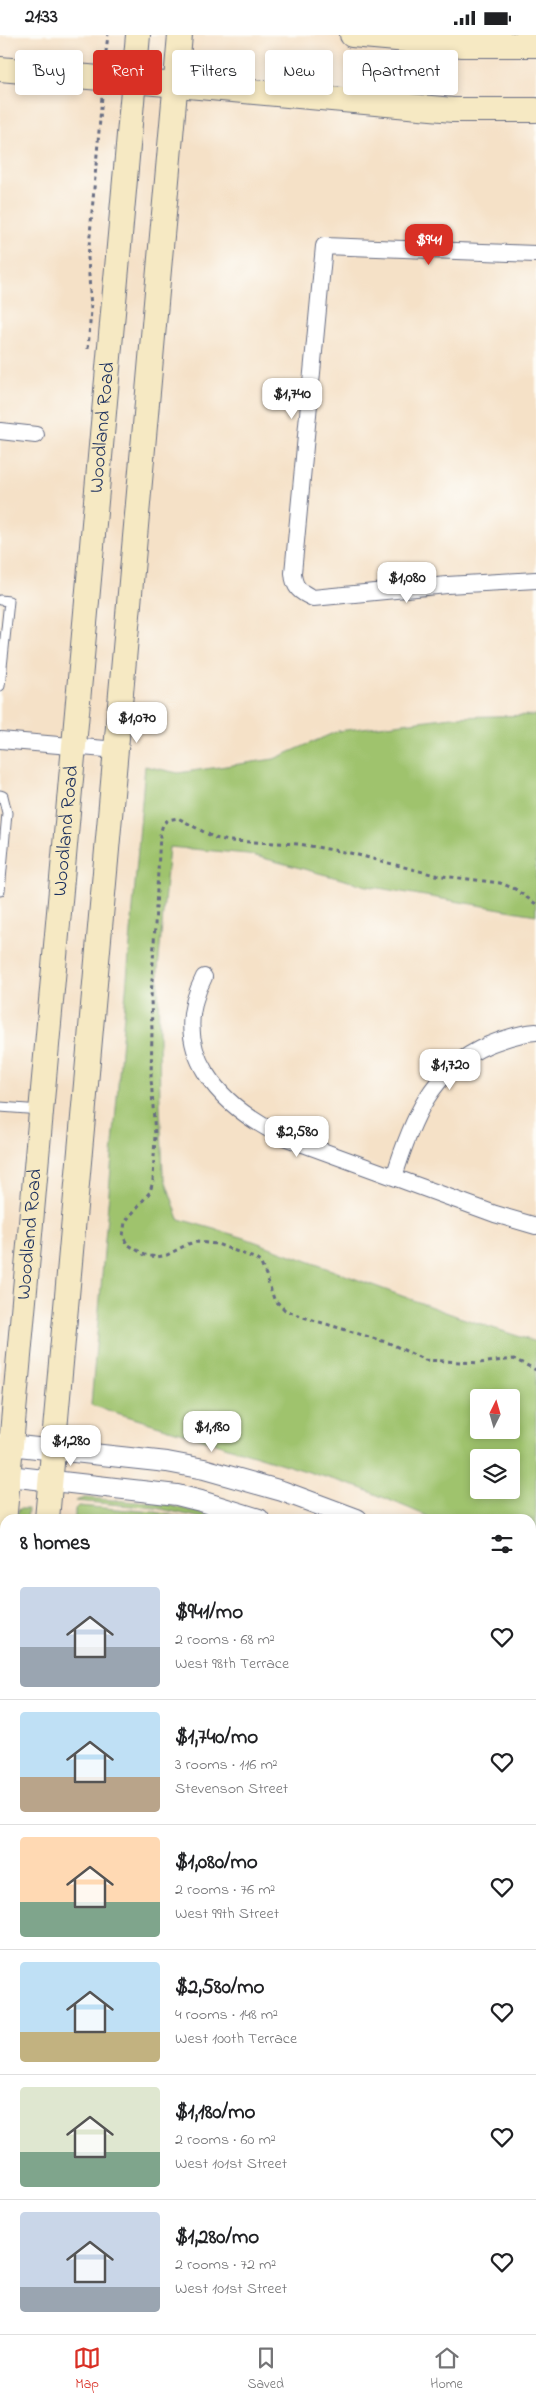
<!DOCTYPE html>
<meta charset="utf-8">
<style>
:root{--surface:#fff;--page:#f2f2f2;--text:#202124;--muted:#757577;--line:#e0e0e0;--accent:#d93025}
body{margin:0;font-family:"Indie Flower",sans-serif;background:var(--page);color:var(--text);height:100vh;display:flex;flex-direction:column;font-size:19px;white-space:nowrap}
*{box-sizing:border-box;margin:0}
p{font-size:16px;color:var(--muted)}
.icon{flex:none;width:28px;height:28px;fill:none;stroke:currentColor;stroke-width:2;stroke-linecap:round;stroke-linejoin:round}
.map{position:relative;flex:1;overflow:hidden}
.side{position:absolute;left:0px;top:1479px;width:536px;height:821px;display:flex;flex-direction:column;background:var(--surface);border-radius:15px 15px 0 0;box-shadow:0 2px 8px #0003}
.side>*{flex:none}
.banner{position:absolute;left:15px;top:15px;width:506px;height:45px;display:flex;gap:10px}
.needle{width:32px;rotate:5deg}
.buttons{position:absolute;left:470px;top:1354px;display:grid;gap:10px}
.buttons a{display:grid;place-items:center;width:50px;height:50px;border-radius:5px;background:var(--surface);box-shadow:0 2px 8px #0003;font-size:25px}
.price{position:absolute;translate:-50% -42px;padding:0 11px;border-radius:10px;background:#fff;color:#222;font-size:16px;line-height:32px;filter:drop-shadow(0 1px 2px #0008)}
.price::after{content:'';position:absolute;left:50%;top:30px;width:15px;height:11px;margin-left:-8px;background:inherit;clip-path:polygon(0 0,100% 0,50% 100%)}
.price.active{background:var(--accent);color:#fff}
ul{padding:0;list-style:none}
li{display:flex;align-items:center;gap:15px;height:125px;padding:0 20px}
li+li{border-top:1px solid var(--line)}
li span{display:grid;place-items:center;flex:none;width:140px;height:100px;border-radius:5px;color:#555}
li>.icon{margin-inline-start:auto}
span .icon{width:60px;height:60px;fill:#fffc;stroke-width:1}
li b{font-size:21px}
h2{display:flex;justify-content:space-between;align-items:center;height:60px;padding:0 20px;font-size:21px}
.tag{padding:0 18px;border-radius:5px;background:var(--surface);box-shadow:0 2px 8px #0003;font-size:18px;line-height:45px}
.tag.active{background:var(--accent);color:#fff}
.status{display:flex;justify-content:space-between;align-items:center;height:35px;padding:0 25px;background:var(--surface);direction:ltr}
.status svg{height:14px;fill:currentColor}
.dock{display:flex;justify-content:space-around;align-items:center;height:70px;border-top:1px solid var(--line);background:var(--surface);font-size:14px;color:var(--muted)}
.dock a{display:grid;justify-items:center;gap:2px}
.dock .active{color:var(--accent)}
.map>svg:first-child{display:block}
.green{fill:#9fc36d;stroke:#5d7966;fill-rule:evenodd}
.lines{fill:none;stroke-linecap:round;stroke-linejoin:round}
.service-casing{stroke:#676d83;stroke-width:11}
.minor-casing{stroke:#676d83;stroke-width:18}
.tertiary-casing{stroke:#676d83;stroke-width:22}
.secondary-casing{stroke:#676d83;stroke-width:26}
.motorway-casing{stroke:#676d83;stroke-width:29}
.path{stroke:#676d83;stroke-width:3;stroke-dasharray:4 4;stroke-linecap:butt}
.service{stroke:#fff;stroke-width:9}
.minor{stroke:#fff;stroke-width:16}
.tertiary{stroke:#fff;stroke-width:20}
.secondary{stroke:#f6e9c3;stroke-width:24}
.motorway{stroke:#e9c769;stroke-width:28}
.labels{text-anchor:middle;dominant-baseline:central;stroke-width:4;stroke-linejoin:round;paint-order:stroke}
.street-label{font-size:20px;fill:#1b2f5e;stroke:#fdfcf7}
</style>
<div class="status"><b>21:33</b><svg viewBox="0 0 49 12"><path d="M0 12V9h3v3zM5 12V6h3v6zM10 12V3h3v9zM15 12V0h3v12zM26 1h20v11H26zM47 4h2v5h-2z"/></svg></div>
<div class="map">
<svg width="536" height="2299" viewBox="0 0 536 2299">
<rect width="100%" height="100%" fill="#fdfcf7"/>
<filter id="ink" filterUnits="userSpaceOnUse"><feTurbulence type="fractalNoise" baseFrequency=".02" numOctaves="2"/><feDisplacementMap in="SourceGraphic" scale="10" xChannelSelector="R" yChannelSelector="G"/><feConvolveMatrix kernelMatrix="1 2 1 2 8 2 1 2 1" color-interpolation-filters="sRGB"/></filter>
<filter id="wash" filterUnits="userSpaceOnUse"><feTurbulence type="fractalNoise" baseFrequency=".0096" numOctaves="4" result="noise"/><feDisplacementMap in="SourceGraphic" scale="20" xChannelSelector="R" yChannelSelector="G"/><feGaussianBlur stdDeviation="1.12" result="paint"/><feColorMatrix in="noise" values="0 0 0 0 0 0 0 0 0 0 0 0 0 0 0 0 0 1.4 0 .05"/><feComposite in="paint" operator="in"/></filter>
<g filter="url(#wash)">
<rect width="100%" height="100%" fill="#f5e1c7"/>
<path class="green" d="M536,680v200l-169,-29 -119,-32 -79,-7 -11,123 2,134 3,69 16,46 66,19 214,79 77,25v220l-5,-2v-41h-97l-73,-31 -270,-83 54,-639 33,7 96,-14 64,-28 114,-14zM479,1362h32v33h-32zM479,1422h32v33h-32z
M85,1463l79,6 59,15h-17l-49,-11 -82,-7z
M78,1471l77,6 34,7h-114v-10z
M19,1474h9l-1,10h-11z
M5,1586v258l-5,51v-254z
M534,1595h2l-2,79 -3,-1v-71z
M5,2126v169h286l55,4h-346v-171h4z
M531,2159h5v111l-5,-1z"/>
</g>
<g filter="url(#ink)">
<g class="lines">
<g class="service-casing">
<path id="service" d="M0,565l9,1 -9,85
M0,760l3,1 4,17 -7,78
M0,1072l41,3
M531,1694l5,-8
M531,1700l5,1
M531,1894h5
M531,2135h5"/>
</g>
<g class="minor-casing">
<path id="minor" d="M536,219l-212,-8 -31,327c1,15 7,19 20,25l134,-13 89,-5
M0,396l36,4
M0,705l117,10
M204,942c-38,74 16,129 80,160l211,77 41,12
M394,1142c17,-55 37,-108 94,-132 15,-6 31,-12 48,-13"/>
</g>
<g class="tertiary-casing">
<path id="tertiary" d="M0,1409l167,18 37,7 78,22 75,28
M0,1440l177,20 24,6 58,18
M531,1561l5,1"/>
</g>
<g class="secondary-casing">
<g id="secondary">
<path d="M352,0l111,10h73"/>
<path d="M0,34l453,41h83"/>
<path d="M47,1484l133,-1484"/>
<path id="s1" d="M0,1532l138,-1532"/>
<path d="M0,1986l5,-21"/>
</g>
</g>
<g class="motorway-casing">
<path id="motorway" d="M0,2102l5,1
M0,2263l5,1
M531,2280l5,1
M435,2295l41,4"/>
</g>
<path class="path" d="M105,25l3,-25
M88,314l3,-39 -3,-52 14,-162
M536,869l-21,-15 -15,-6 -65,-8 -85,-22 -51,-9 -70,-3 -14,-3 -37,-20 -10,2 -5,4 -3,11 -9,163 1,33 -1,47 4,57 -2,46 -3,11 -25,30 -2,14 4,8 18,11 12,2 10,-2 21,-11 9,-2 20,2 37,14 6,4 6,13 8,24 11,11 18,7 86,26 36,17 54,3 35,-4 22,11"/>
<use href="#service" class="service"/>
<use href="#minor" class="minor"/>
<use href="#tertiary" class="tertiary"/>
<use href="#secondary" class="secondary"/>
<use href="#motorway" class="motorway"/>
</g>
</g>
<g class="labels">
<g class="street-label">
<text stroke="none"><textPath href="#s1" startOffset="1144">Woodland Road</textPath></text>
<text stroke="none"><textPath href="#s1" startOffset="739">Woodland Road</textPath></text>
<text stroke="none"><textPath href="#s1" startOffset="334">Woodland Road</textPath></text>
</g>
</g>
</svg>
<div class="buttons">
<a><svg class="needle" viewBox="-14 -14 28 28"><path d="M0-13l5 13h-10z" fill="#e53935"/><path d="M0 13l5-13h-10z" fill="#757577"/></svg></a>
<a><svg class="icon" aria-label="layers" viewBox="0 0 24 24"><path d="M12 4l9 5-9 5-9-5zM3 14l9 5 9-5"/></svg></a>
</div>
<b class="price active" style="left:429px;top:231px">$941</b>
<b class="price" style="left:292px;top:385px">$1,740</b>
<b class="price" style="left:407px;top:569px">$1,080</b>
<b class="price" style="left:137px;top:709px">$1,070</b>
<b class="price" style="left:450px;top:1056px">$1,720</b>
<b class="price" style="left:297px;top:1123px">$2,580</b>
<b class="price" style="left:212px;top:1418px">$1,180</b>
<b class="price" style="left:71px;top:1432px">$1,280</b>
<div class="banner">
<a class="tag">Buy</a>
<a class="tag active">Rent</a>
<a class="tag">Filters</a>
<a class="tag">New</a>
<a class="tag">Apartment</a>
</div>
<section class="side">
<h2>8 homes<svg class="icon" aria-label="filters" viewBox="0 0 24 24"><path d="M4 7h16M4 17h16"/><circle cx="9" cy="7" r="2"/><circle cx="15" cy="17" r="2"/></svg></h2>
<ul>
<li><span style="background:linear-gradient(#c9d6e8 60%,#9aa5b1 0)"><svg class="icon" aria-label="home" viewBox="0 0 24 24"><path d="M3 11l9-7 9 7M6 9v11h12V9"/></svg></span><div><b>$941/mo</b><p>2 rooms · 68 m²</p><p>West 98th Terrace</p></div><svg class="icon" aria-label="heart" viewBox="0 0 24 24"><path d="M12 20l-8-8c-3-5 5-10 8-4 3-6 11-1 8 4z"/></svg></li>
<li><span style="background:linear-gradient(#bfe0f5 65%,#b9a48a 0)"><svg class="icon" aria-label="home" viewBox="0 0 24 24"><path d="M3 11l9-7 9 7M6 9v11h12V9"/></svg></span><div><b>$1,740/mo</b><p>3 rooms · 116 m²</p><p>Stevenson Street</p></div><svg class="icon" aria-label="heart" viewBox="0 0 24 24"><path d="M12 20l-8-8c-3-5 5-10 8-4 3-6 11-1 8 4z"/></svg></li>
<li><span style="background:linear-gradient(#ffd9b3 65%,#7fa58c 0)"><svg class="icon" aria-label="home" viewBox="0 0 24 24"><path d="M3 11l9-7 9 7M6 9v11h12V9"/></svg></span><div><b>$1,080/mo</b><p>2 rooms · 76 m²</p><p>West 99th Street</p></div><svg class="icon" aria-label="heart" viewBox="0 0 24 24"><path d="M12 20l-8-8c-3-5 5-10 8-4 3-6 11-1 8 4z"/></svg></li>
<li><span style="background:linear-gradient(#bfe0f5 70%,#c2b280 0)"><svg class="icon" aria-label="home" viewBox="0 0 24 24"><path d="M3 11l9-7 9 7M6 9v11h12V9"/></svg></span><div><b>$2,580/mo</b><p>4 rooms · 148 m²</p><p>West 100th Terrace</p></div><svg class="icon" aria-label="heart" viewBox="0 0 24 24"><path d="M12 20l-8-8c-3-5 5-10 8-4 3-6 11-1 8 4z"/></svg></li>
<li><span style="background:linear-gradient(#dfe7d0 65%,#7fa58c 0)"><svg class="icon" aria-label="home" viewBox="0 0 24 24"><path d="M3 11l9-7 9 7M6 9v11h12V9"/></svg></span><div><b>$1,180/mo</b><p>2 rooms · 60 m²</p><p>West 101st Street</p></div><svg class="icon" aria-label="heart" viewBox="0 0 24 24"><path d="M12 20l-8-8c-3-5 5-10 8-4 3-6 11-1 8 4z"/></svg></li>
<li><span style="background:linear-gradient(#c9d6e8 75%,#9aa5b1 0)"><svg class="icon" aria-label="home" viewBox="0 0 24 24"><path d="M3 11l9-7 9 7M6 9v11h12V9"/></svg></span><div><b>$1,280/mo</b><p>2 rooms · 72 m²</p><p>West 101st Street</p></div><svg class="icon" aria-label="heart" viewBox="0 0 24 24"><path d="M12 20l-8-8c-3-5 5-10 8-4 3-6 11-1 8 4z"/></svg></li>
</ul>
</section>
</div>
<nav class="dock">
<a class="active"><svg class="icon" aria-label="map" viewBox="0 0 24 24"><path d="M3 6l6-2 6 2 6-2v14l-6 2-6-2-6 2zM9 4v14M15 6v14"/></svg>Map</a>
<a><svg class="icon" aria-label="saved" viewBox="0 0 24 24"><path d="M7 4h10v16l-5-4-5 4z"/></svg>Saved</a>
<a><svg class="icon" aria-label="home" viewBox="0 0 24 24"><path d="M3 11l9-7 9 7M6 9v11h12V9"/></svg>Home</a>
</nav>
